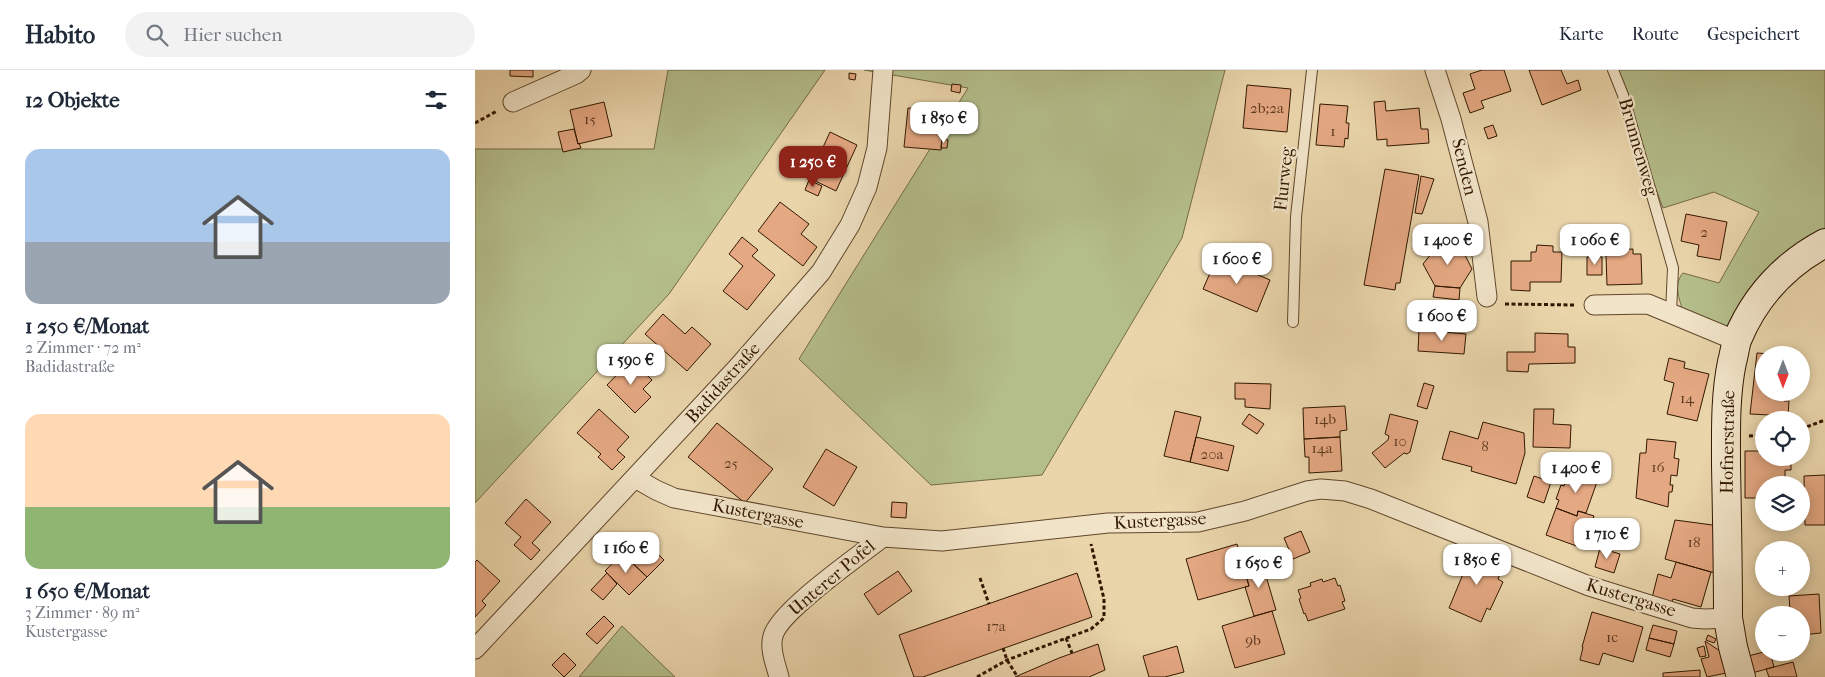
<!DOCTYPE html>
<html lang="de">
<meta charset="utf-8">
<style>
:root{--surface:#fff;--page:#f2f2f3;--text:#1f2937;--muted:#747a83;--line:#e0e1e3;--accent:#8f2418}
body{margin:0;font-family:"IM FELL French Canon",serif;background:var(--page);color:var(--text);height:100vh;display:flex;flex-direction:column;font-size:19px;white-space:nowrap}
*{box-sizing:border-box;margin:0}
p{font-size:16px;color:var(--muted)}
.icon{flex:none;width:28px;height:28px;fill:none;stroke:currentColor;stroke-width:2;stroke-linecap:round;stroke-linejoin:round}
.map{position:relative;flex:1;overflow:hidden}
.sheet{display:flex;flex-direction:column;background:var(--surface);width:475px}
.sheet>*{flex:none}
.needle{width:32px;rotate:180deg}
.buttons{position:absolute;left:1280px;top:276px;display:grid;gap:10px}
.buttons a{display:grid;place-items:center;width:55px;height:55px;border-radius:50%;background:var(--surface);box-shadow:0 2px 12px #0003;font-size:25px}
.price{position:absolute;translate:-50% -42px;padding:0 11px;border-radius:10px;background:#fff;color:#222;font-size:16px;line-height:32px;filter:drop-shadow(0 1px 2px #0008)}
.price::after{content:'';position:absolute;left:50%;top:30px;width:15px;height:11px;margin-left:-8px;background:inherit;clip-path:polygon(0 0,100% 0,50% 100%)}
.price.active{background:var(--accent);color:#fff}
ul{padding:0;list-style:none}
li{display:grid;align-content:center;gap:10px;height:265px;padding:0 25px}
li span{display:grid;place-items:center;height:155px;border-radius:15px;color:#555}
li>.icon{margin-inline-start:auto}
span .icon{width:90px;height:90px;fill:#fffc;stroke-width:1}
li b{font-size:21px}
h2{display:flex;justify-content:space-between;align-items:center;height:60px;padding:0 25px;font-size:21px}
header{display:flex;align-items:center;gap:30px;box-sizing:border-box;height:70px;padding:0 25px;background:var(--surface);border-bottom:1px solid var(--line)}
header strong{font-size:24px}
nav{display:flex;gap:28px;margin-inline-start:auto;font-size:18px}
.search{width:350px;height:45px;background:var(--page);display:flex;align-items:center;gap:12px;box-sizing:border-box;padding:0 18px;border-radius:28px;color:var(--muted);font-size:19px}
main{display:flex;flex:1;min-height:0}
.map>svg:first-child{display:block}
.green{fill:#b4be8b;stroke:#736a46}
.building{fill:#e4a882;stroke:#321700}
.lines{fill:none;stroke-linecap:round;stroke-linejoin:round}
.service-casing{stroke:#60462b;stroke-width:12}
.minor-casing{stroke:#60462b;stroke-width:21}
.secondary-casing{stroke:#321700;stroke-width:30}
.path{stroke:#321700;stroke-width:3;stroke-dasharray:4 2.5;stroke-linecap:butt}
.service{stroke:#f1e4c8;stroke-width:10}
.minor{stroke:#f1e4c8;stroke-width:19}
.secondary{stroke:#f1e4c8;stroke-width:28}
.labels{text-anchor:middle;dominant-baseline:central;stroke-width:4.5;stroke-linejoin:round;paint-order:stroke}
.number-label{font-size:15px;fill:#5e3b20}
.street-label{font-size:18px;fill:#321700;stroke:#f1e4c8}
</style>
<header>
<strong>Habito</strong>
<div class="search"><svg class="icon" aria-label="search" viewBox="0 0 24 24"><circle cx="10" cy="10" r="6"/><path d="M15 15l6 6"/></svg>Hier suchen</div>
<nav><a>Karte</a><a>Route</a><a>Gespeichert</a></nav>
</header>
<main>
<section class="sheet">
<h2>12 Objekte<svg class="icon" aria-label="filters" viewBox="0 0 24 24"><path d="M4 7h16M4 17h16"/><circle cx="9" cy="7" r="2"/><circle cx="15" cy="17" r="2"/></svg></h2>
<ul>
<li><span style="background:linear-gradient(#a9c7e8 60%,#9aa5b1 0)"><svg class="icon" aria-label="home" viewBox="0 0 24 24"><path d="M3 11l9-7 9 7M6 9v11h12V9"/></svg></span><div><b>1 250 €/Monat</b><p>2 Zimmer · 72 m²</p><p>Badidastraße</p></div></li>
<li><span style="background:linear-gradient(#ffd9b3 60%,#8fb573 0)"><svg class="icon" aria-label="home" viewBox="0 0 24 24"><path d="M3 11l9-7 9 7M6 9v11h12V9"/></svg></span><div><b>1 650 €/Monat</b><p>3 Zimmer · 89 m²</p><p>Kustergasse</p></div></li>
</ul>
</section>
<div class="map">
<svg width="1350" height="607" viewBox="0 0 1350 607">
<rect width="100%" height="100%" fill="#ead5ab"/>
<filter id="stains"><feTurbulence type="fractalNoise" baseFrequency=".004" numOctaves="4"/><feColorMatrix values="0 0 0 0 .2 0 0 0 0 .09 0 0 0 0 .02 0 0 0 .5 -.17"/></filter>
<radialGradient id="worn" r=".72"><stop offset=".6" stop-color="#630" stop-opacity="0"/><stop offset="1" stop-color="#630" stop-opacity=".3"/></radialGradient>
<path class="green" d="M193,0h157l-156,224 -194,209v-354h179z
M389,0h361l-43,168 -140,237 -111,10 -132,-126 169,-271z
M1137,0h213v163l-95,95h-8l-40,-20c-4,-12 -8,-25 1,-35l36,10 40,-71 -45,-20 -51,16z
M147,556l53,51h-96z"/>
<path class="building" d="M35,0h23v7l-23,-1z
M1007,0h22l7,21 -30,10 3,7 -14,5 -7,-20 12,-4 -5,-15z
M1054,0h32l6,14 11,-4 3,10 -39,15z
M374,3l7,1 -1,6 -6,-1z
M477,14l9,1 -1,8 -9,-2z
M772,15l44,4 -4,43 -44,-4z
M910,31l1,10 33,-3 2,21h7l1,14 -42,3v-7l-10,1 -3,-38z
M129,32l8,34 -34,8 -8,-34z
M845,34l28,2 -2,17h3l-1,16 -3,-1 -1,9 -28,-2z
M433,38l31,2 -1,11h5l-2,29 -37,-3z
M1018,55l4,11 -9,3 -4,-11z
M99,59l4,15 1,-1 2,5 -18,4 -5,-20z
M355,62l27,13 -21,46 -27,-13z
M467,69l6,1 -1,8h-6z
M910,99l34,6 -19,108h-4l-1,7 -31,-5z
M946,106l13,3 -12,35 -7,-1z
M334,110l13,6 -4,10 -13,-6z
M305,132l29,22 -8,10 16,13 -14,19 -45,-35z
M1211,144l41,8 -7,38 -23,-4 2,-11 -18,-4z
M267,167l16,13 -6,6 23,19 -28,35 -24,-19 20,-25 -14,-12z
M964,174l22,3 11,22 -12,19 -25,-2 -12,-22z
M1062,175l16,1v6h9l-1,30h-31v9l-19,-1v-29h20v-9h5z
M1158,179v5h8l1,30 -35,1 -1,-30 8,-1v-4z
M742,187l53,23 -13,32 -54,-23z
M1112,187h15v18h-15z
M960,216l25,2 -1,12 -26,-3z
M188,244l22,20 7,-7 19,17 -24,27 -42,-37z
M944,260l47,4 -2,20 -46,-3z
M1060,263l33,1v13h7v16l-46,1 -1,8 -21,-1v-19h28z
M1282,283l27,2h-20v37h21l-1,9h5l-1,15 -38,-2z
M1194,288l16,4 -1,6 25,6 -12,47 -30,-7 7,-31 -10,-3z
M156,290l21,20 -9,9 8,8 -16,16 -28,-28z
M760,313l36,1 -1,25 -25,-2v-8h-10z
M949,313l10,3 -7,23 -10,-3z
M870,336l2,24 -7,1v6l-36,2 -1,-31z
M124,339l30,28 -12,13 8,7 -13,13 -14,-13 3,-3 -24,-21z
M1059,339h20l-1,15 18,1 -1,23 -37,-1z
M700,341l26,6 -11,45 -26,-6z
M774,344l15,10 -7,10 -15,-10z
M915,344l28,7 -8,31 -3,2 -3,-1 -19,15 -13,-15 16,-13 1,-4 -4,-2z
M1008,352l41,11 1,20 -9,31 -45,-13 1,-4 -30,-8 8,-28 28,8z
M242,353l56,46 -28,34 -57,-46z
M721,367l38,9 -6,25 -38,-9z
M865,367l2,34 -33,2v-16h-4l-1,-18z
M1172,369l29,3 -2,16 5,1 -2,17 -6,-1 -1,10h3l-1,7h-3l-1,15 -32,-9 4,-45h6z
M351,379l31,18 -23,39 -31,-19z
M1270,381h19v7h27v12h-6v15h-21v13h-19z
M1094,402l28,10 -11,31 -8,-2 -1,5 -21,-8 3,-8 -3,-1 5,-14 3,1z
M1350,405v50h-20l-1,-49z
M1059,406l17,6 -7,21 -17,-6z
M51,429l25,23 -19,21 8,7 -9,10 -17,-15 7,-8 -16,-14z
M417,432l15,1 -1,15 -15,-1z
M1081,438l21,8 1,-5 16,5 -12,32 -36,-13z
M1200,450l45,6 -5,47 -50,-14z
M826,461l9,21 -17,7 -9,-21z
M167,468l22,22 -17,17 -25,-24 10,-10 3,2z
M762,474l12,42 -51,14 -12,-41z
M1125,478l20,6 -6,19 -19,-6z
M991,480l37,16 -5,13 5,3 -13,28 -3,-2 -6,14 -32,-14 14,-34 -7,-2z
M147,483l25,24 -18,18 -24,-24z
M786,489l15,51 -22,6 -9,-29 4,-1 -6,-21z
M2,490l23,21 -18,20 4,4 -11,12v-55z
M1201,492l35,10 -10,35 -28,-8 -2,5 -19,-6 6,-24 13,4z
M423,501l14,20 -34,24 -14,-21z
M132,503l10,11 -14,16 -12,-10z
M602,503l15,44 -169,60h-9l-15,-42z
M860,508l3,8 2,-1 5,16 -3,1 3,7 -37,12 -3,-8 -1,1 -5,-15 2,-1 -3,-8 13,-4 -1,-3 12,-4 1,3z
M1344,524l2,39 -20,2v-20h-15l-1,-5h5l-1,-14z
M797,541l13,43 -50,14 -13,-42z
M1117,542l51,15 -10,35 -30,-9 -4,12 -19,-5 3,-13h-1z
M129,546l10,10 -17,18 -11,-10z
M1178,555l24,6 -3,13 -25,-6z
M1233,565l8,4 -2,4 -8,-3z
M1174,568l25,6 -4,13 -24,-7z
M1230,571l15,10 6,22 -19,4 -6,-18 8,-2z
M623,574l7,26 -16,7h-74l44,-19z
M702,576l7,26 -19,5h-16l-6,-21z
M1229,576l2,10 -6,1 -3,-9z
M1289,582h6l4,15 -22,6 -4,-17z
M89,583l12,12 -12,12 -12,-12z
M1318,592l4,15h-28l-3,-8z
M1225,600v7h-37v-4z"/>
<g class="lines">
<g class="service-casing">
<path id="service" d="M1138,0l10,25 50,173 -2,45
M818,252l3,-105 16,-147"/>
</g>
<g class="minor-casing">
<path id="minor" d="M960,0l16,49 27,103 9,75
M38,32l63,-28 5,-4
M1119,235l54,-1 89,37
M160,408l21,12 18,8 209,39 59,4 166,-18 90,-1 47,-11 62,-20 14,-2 24,2 26,8 218,87 103,32 13,1 23,-1
M0,579l263,-282 83,-95 29,-47 17,-38 10,-39 6,-78
M304,607c-3,-12 -10,-28 -6,-41 6,-25 87,-81 110,-99"/>
</g>
<g class="secondary-casing">
<path id="secondary" d="M1266,607l-8,-30 -5,-29c0,-51 -1,-102 -2,-153 0,-35 -1,-69 6,-103 2,-7 3,-15 5,-22 18,-44 47,-75 88,-97"/>
</g>
<path class="path" d="M0,53l22,-12
M1030,234l71,1
M1326,359l24,-9
M1274,366l15,-1
M505,508l9,26
M591,568l6,15
M528,578l4,12 10,16
M502,607l30,-17 84,-31 13,-11v-19l-13,-55"/>
<use href="#service" class="service"/>
<use href="#minor" class="minor"/>
<use href="#secondary" class="secondary"/>
</g>
<g class="labels">
<g class="number-label">
<text x="792" y="38">2b;2a</text>
<text x="115" y="49">15</text>
<text x="858" y="61">1</text>
<text x="1229" y="162">2</text>
<text x="1212" y="328">14</text>
<text x="850" y="349">14b</text>
<text x="925" y="371">10</text>
<text x="1010" y="376">8</text>
<text x="847" y="378">14a</text>
<text x="737" y="384">20a</text>
<text x="256" y="393">25</text>
<text x="1183" y="397">16</text>
<text x="1219" y="472">18</text>
<text x="521" y="556">17a</text>
<text x="1137" y="567">1c</text>
<text x="778" y="570">9b</text>
</g>
<g class="street-label">
<text transform="translate(1163 77) rotate(74)">Brunnenweg</text>
<text transform="translate(989 97) rotate(76)">Senden</text>
<text transform="translate(809 109) rotate(-84)">Flurweg</text>
<text transform="translate(248 313) rotate(-48)">Badidastraße</text>
<text transform="translate(1253 372) rotate(-89)">Hofnerstraße</text>
<text transform="translate(283 444) rotate(11)">Kustergasse</text>
<text transform="translate(685 451) rotate(-3)">Kustergasse</text>
<text transform="translate(357 508) rotate(-40)">Unterer Pofel</text>
<text transform="translate(1156 528) rotate(17)">Kustergasse</text>
</g>
</g>
<rect width="100%" height="100%" filter="url(#stains)"/>
<rect width="100%" height="100%" fill="url(#worn)"/>
</svg>
<div class="buttons">
<a><svg class="needle" viewBox="-14 -14 28 28"><path d="M0-13l5 13h-10z" fill="#e53935"/><path d="M0 13l5-13h-10z" fill="#747a83"/></svg></a>
<a><svg class="icon" aria-label="locate" viewBox="0 0 24 24"><circle cx="12" cy="12" r="6"/><path d="M12 2v4M12 18v4M2 12h4M18 12h4"/></svg></a>
<a><svg class="icon" aria-label="layers" viewBox="0 0 24 24"><path d="M12 4l9 5-9 5-9-5zM3 14l9 5 9-5"/></svg></a>
<a>+</a>
<a>−</a>
</div>
<b class="price" style="left:469px;top:74px">1 850 €</b>
<b class="price active" style="left:338px;top:118px">1 250 €</b>
<b class="price" style="left:973px;top:196px">1 400 €</b>
<b class="price" style="left:1120px;top:196px">1 060 €</b>
<b class="price" style="left:762px;top:215px">1 600 €</b>
<b class="price" style="left:967px;top:272px">1 600 €</b>
<b class="price" style="left:156px;top:316px">1 590 €</b>
<b class="price" style="left:1101px;top:424px">1 400 €</b>
<b class="price" style="left:1132px;top:490px">1 710 €</b>
<b class="price" style="left:151px;top:504px">1 160 €</b>
<b class="price" style="left:1002px;top:516px">1 850 €</b>
<b class="price" style="left:784px;top:519px">1 650 €</b>
</div>
</main>
